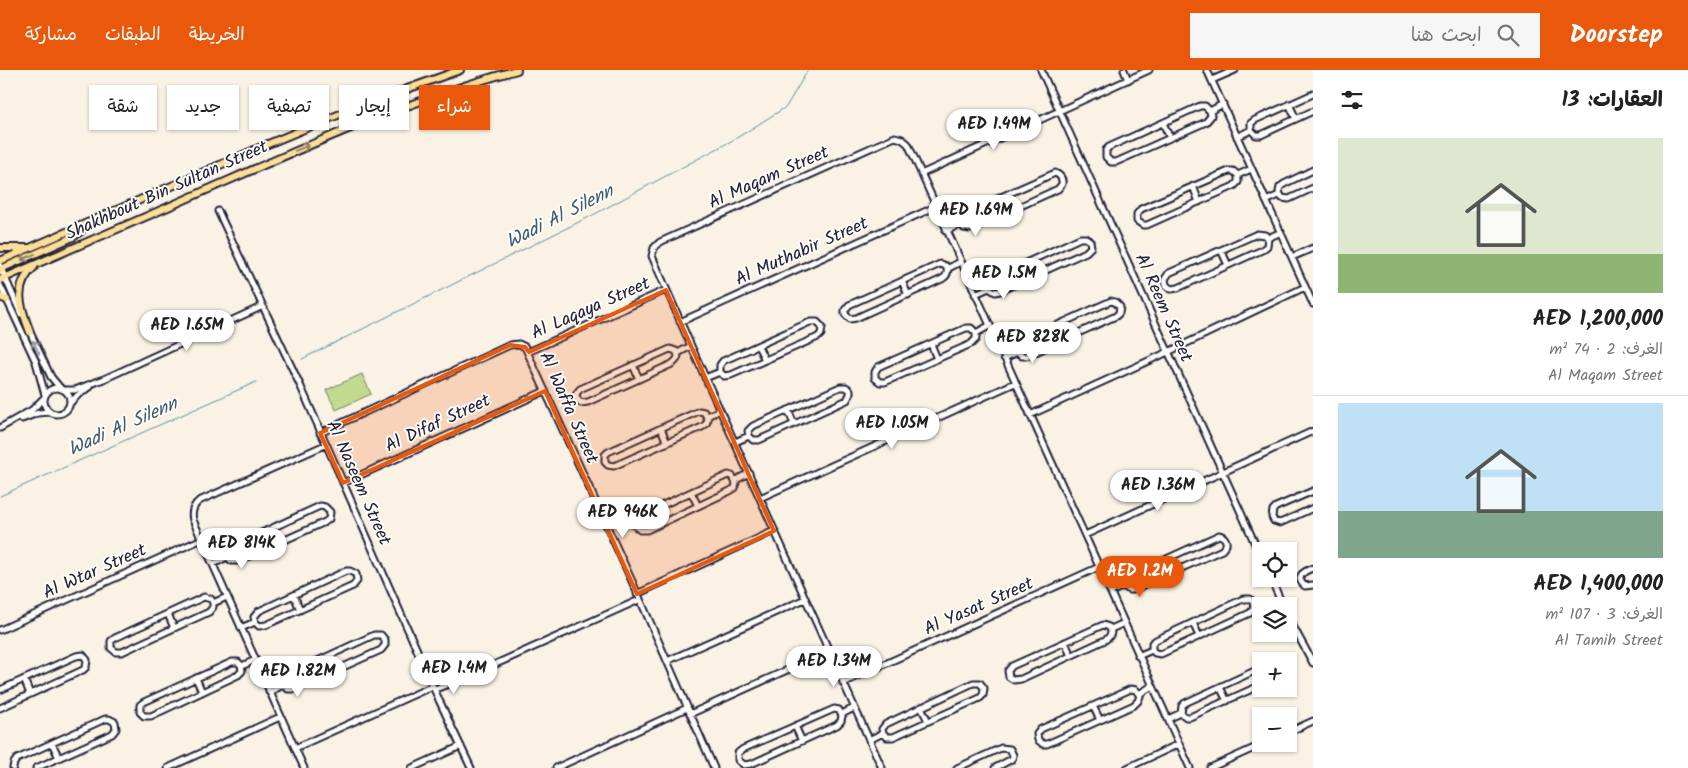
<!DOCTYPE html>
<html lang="ar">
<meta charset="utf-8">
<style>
:root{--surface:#fff;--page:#f6f6f6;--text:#222;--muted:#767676;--line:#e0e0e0;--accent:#ea580c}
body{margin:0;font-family:Kalam,"Playpen Sans Arabic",sans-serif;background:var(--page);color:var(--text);direction:rtl;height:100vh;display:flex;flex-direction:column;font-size:19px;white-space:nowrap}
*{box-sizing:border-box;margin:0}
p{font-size:16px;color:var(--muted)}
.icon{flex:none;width:28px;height:28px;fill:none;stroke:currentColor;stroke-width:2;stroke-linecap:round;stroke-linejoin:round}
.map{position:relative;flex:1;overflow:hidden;direction:ltr}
.drawer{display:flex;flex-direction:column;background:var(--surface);width:375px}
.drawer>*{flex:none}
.guide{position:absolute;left:15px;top:15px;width:475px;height:45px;direction:rtl;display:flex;gap:10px}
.controls{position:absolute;left:1252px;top:472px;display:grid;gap:10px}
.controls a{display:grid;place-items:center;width:45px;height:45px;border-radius:0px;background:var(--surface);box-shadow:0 1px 4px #0004;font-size:25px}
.price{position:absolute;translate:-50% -42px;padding:0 11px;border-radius:18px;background:#fff;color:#222;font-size:16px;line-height:32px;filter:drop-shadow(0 1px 2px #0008)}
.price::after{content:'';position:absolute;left:50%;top:30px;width:15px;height:11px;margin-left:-8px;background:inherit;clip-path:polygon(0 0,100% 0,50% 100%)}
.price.on{background:var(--accent);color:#fff}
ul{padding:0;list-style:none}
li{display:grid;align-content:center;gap:10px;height:265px;padding:0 25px}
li+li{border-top:1px solid var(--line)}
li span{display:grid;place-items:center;height:155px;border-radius:0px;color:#555}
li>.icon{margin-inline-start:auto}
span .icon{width:90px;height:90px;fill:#fffc;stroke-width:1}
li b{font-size:21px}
h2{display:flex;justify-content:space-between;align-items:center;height:60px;padding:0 25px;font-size:21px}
.tag{padding:0 18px;border-radius:0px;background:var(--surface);box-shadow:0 1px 4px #0004;font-size:18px;line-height:45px}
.tag.on{background:var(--accent);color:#fff}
header{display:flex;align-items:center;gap:30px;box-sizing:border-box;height:70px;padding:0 25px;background:var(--accent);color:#fff}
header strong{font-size:24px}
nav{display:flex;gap:28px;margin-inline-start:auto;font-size:18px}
.search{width:350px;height:45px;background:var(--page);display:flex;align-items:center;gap:12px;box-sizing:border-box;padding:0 18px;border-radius:0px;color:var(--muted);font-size:19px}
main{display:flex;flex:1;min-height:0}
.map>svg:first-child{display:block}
.green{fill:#c3d98f;stroke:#727e65}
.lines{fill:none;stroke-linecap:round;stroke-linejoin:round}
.stream{stroke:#5f8f9f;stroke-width:1}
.minor-casing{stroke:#22223b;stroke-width:9}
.major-casing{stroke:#22223b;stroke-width:10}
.minor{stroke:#fdfcf7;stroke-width:5}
.major{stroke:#fcde96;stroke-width:6}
.oneway{stroke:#8f8068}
.oneway2{stroke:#9a9aa2}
.marked{fill:#e8590c;fill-opacity:0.2;stroke:#e8590c;stroke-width:4;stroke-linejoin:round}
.labels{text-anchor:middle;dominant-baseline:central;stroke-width:4;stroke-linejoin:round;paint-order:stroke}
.street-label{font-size:18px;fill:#22223b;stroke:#fdfcf7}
.water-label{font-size:19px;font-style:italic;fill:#40596d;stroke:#fdfcf7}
</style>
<header>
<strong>Doorstep</strong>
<div class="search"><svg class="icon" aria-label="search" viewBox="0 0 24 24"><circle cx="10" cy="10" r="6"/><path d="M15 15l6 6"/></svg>ابحث هنا</div>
<nav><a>الخريطة</a><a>الطبقات</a><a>مشاركة</a></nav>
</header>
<main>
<section class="drawer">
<h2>العقارات: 13<svg class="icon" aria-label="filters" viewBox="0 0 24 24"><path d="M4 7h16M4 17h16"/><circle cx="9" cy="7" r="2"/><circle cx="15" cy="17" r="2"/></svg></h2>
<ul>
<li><span style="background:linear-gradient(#dfe7d0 75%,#8fb573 0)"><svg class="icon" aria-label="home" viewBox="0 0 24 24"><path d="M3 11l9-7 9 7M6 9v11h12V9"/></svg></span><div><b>AED 1,200,000</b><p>الغرف: 2 · 74 m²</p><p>Al Maqam Street</p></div></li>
<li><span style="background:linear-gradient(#bfe0f5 70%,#7fa58c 0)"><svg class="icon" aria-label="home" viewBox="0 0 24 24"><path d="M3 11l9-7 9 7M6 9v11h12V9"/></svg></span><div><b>AED 1,400,000</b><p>الغرف: 3 · 107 m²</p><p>Al Tamih Street</p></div></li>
</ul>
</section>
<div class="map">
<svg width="1313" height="698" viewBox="0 0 1313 698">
<rect width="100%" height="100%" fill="#faf2e5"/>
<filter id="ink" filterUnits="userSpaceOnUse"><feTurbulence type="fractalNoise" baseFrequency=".02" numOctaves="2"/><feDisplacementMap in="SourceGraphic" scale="10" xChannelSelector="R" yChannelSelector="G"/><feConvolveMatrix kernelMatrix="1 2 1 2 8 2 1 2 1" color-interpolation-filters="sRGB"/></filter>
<g filter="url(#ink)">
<path class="green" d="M362,304l9,20 -35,16 -10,-20z"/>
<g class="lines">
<path class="stream" d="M302,289l291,-144 142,-76 51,-32 22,-37
M0,426l256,-114"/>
<g class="minor-casing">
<path id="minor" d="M1041,0l220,487
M1124,0l4,10
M1207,0l106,234
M1212,10l23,-10
M1313,24l-58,26 -4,3v7l5,5h5l52,-24
M1289,34l7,15
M1200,36h5l5,5 1,5 -5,6 -90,40h-5l-5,-5v-7l3,-3z
M1210,41l13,-7
M1163,53l7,15
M1237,67l14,-7
M1313,100l-29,14 -4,3 -1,5 3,6 7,1 24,-11
M1229,101h4l5,4v7l-4,4 -87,39h-4l-6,-4v-7l4,-5z
M1055,103c5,2 8,5 7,11l-4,5 -88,40 -6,-1 -3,-4 -1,-5 5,-6z
M921,104l228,-104
M1238,105l13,-6
M1193,116l6,16
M999,127l7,15
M1266,131l13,-6
M218,141l83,176 138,313 32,68
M946,161l15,-7
M1257,164l8,1 3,3 -1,8 -5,4 -84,38 -7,1 -5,-4 -1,-6 4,-6z
M1080,168h6l4,3 1,6 -5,5 -86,39 -5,1 -6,-4v-5l2,-4z
M1268,168l13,-6
M1221,180l7,15
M1292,187l21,-9
M1028,192l6,14
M940,194l6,2c3,6 1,10 -4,13l-86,39 -6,1 -5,-5v-4l4,-5z
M0,196l21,48
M947,199l13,-7
M902,211l6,14
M0,215l36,77 9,33
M975,224l14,-6
M1111,231l4,1 5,5 -1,6 -3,3 -89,40h-5l-4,-4 -1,-5 5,-6z
M680,252l255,-115
M810,252h7l5,5 -1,7 -3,3 -87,38 -7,1 -4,-4v-7l3,-4z
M1057,255l7,14
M966,258h5l5,5v6l-5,5 -86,38h-5l-5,-4v-6l3,-5z
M29,260l22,47 10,12
M976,263l13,-7
M931,274l6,15
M758,276l7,14
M670,279l6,2c4,6 1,9 -4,13l-84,38 -7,1 -4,-4 -1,-5 4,-5z
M528,282l138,-62
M678,283l13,-7
M1004,288l14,-6
M633,295l6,14
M705,308l15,-6
M840,317h6l4,3v4l-3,6 -88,40h-6l-4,-4 -1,-5 5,-5z
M44 331a13 13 0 1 1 26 0a13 13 0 1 1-26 0Z
M64,320h11l29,-11 159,-73
M70,333l8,-8 12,-8
M788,340l6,14
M699,341l5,1 4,7 -2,5 -4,3 -88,39 -6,-1 -3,-3v-7l3,-3z
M1030,345l138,-63 137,-65
M707,346l13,-6
M22,349l16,-6 11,-1
M0,358l32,-18 11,-11
M661,358l6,15
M320,363l190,-88 9,-1 6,3 111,243 78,178
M735,372l14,-6
M728,405l4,1 4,7 -1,5 -5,3 -83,39h-7l-5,-4v-5l4,-5z
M736,410l13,-7
M343,413l202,-92
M1313,421l-37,16 -3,3 -1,7 2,4 6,2 33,-15
M691,422l7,14
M760,428l255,-115
M320,436l5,1 5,5 -1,7 -4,3 -87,39h-6l-5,-4v-7l4,-3z
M266,461l7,14
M1085,465l228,-104
M1219,465c5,1 8,5 7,10l-4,5 -89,40h-4l-5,-4v-5l3,-4z
M1163,490l7,13
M213,494l14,-7
M1313,498c-9,3 -19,9 -8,18l8,-1
M346,501h4l6,3 1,7 -4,5 -87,39 -7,1 -4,-4 -1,-5 5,-6z
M1271,509l12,27
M1111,522l13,-6
M637,524l137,-63
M294,525l6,15
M204,527l7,2 2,4v4l-4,5 -87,40h-6l-5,-4v-7l4,-3z
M1243,529h7l3,3 1,6 -4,5 -89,41 -6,-1 -3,-3v-7l4,-3z
M213,533l14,-6
M168,544l6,14
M1289,549l24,44
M1193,553l6,13
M1103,555l6,2c4,6 1,10 -4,13l-84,39 -7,1 -5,-3 -1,-6 4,-5z
M241,558l14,-6
M1111,559l13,-6
M0,560l202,-91
M374,565h7l4,5v5l-4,5 -87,39h-6l-5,-4 -1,-4 5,-6z
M1065,572l6,14
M1138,586l14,-6
M322,589l6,14
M667,591l138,-62
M232,592h6l3,3 1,6 -4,4 -87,41h-7l-4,-4v-7l4,-3z
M242,596l13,-6
M1261,598l-76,35 -3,3 -1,7 5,4h4l71,-32
M196,608l6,14
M24,609l6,15
M843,613l256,-116
M973,613h7l4,5 -1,7 -3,3 -87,39h-6l-4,-4 -1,-4 4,-5z
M1220,617l7,14
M435,619l25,-9 179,-80
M1131,619l5,1 4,6 -2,5 -4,4 -87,39h-4l-5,-4 -1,-6 4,-5z
M0,620l76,-34 7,-1 4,5 -1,7 -3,3 -83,38
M269,622l14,-7
M1139,624l13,-8
M1093,636l7,14
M921,637l7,14
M834,639l5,1 3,6 -1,5 -4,4 -86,39 -7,1 -6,-5v-7l5,-4z
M690,644l139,-63
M842,644l12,-6
M1168,649l13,-6
M795,656l7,15
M1289,662l24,-11
M869,670l14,-7
M52,673l7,15
M295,678l138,-62
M13,698l1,-5 3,-4 88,-40h4l6,3 1,7 -4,5 -76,34
M168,698l112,-51
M304,698l-111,-248c-2,-8 0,-14 6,-19l126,-56
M412,698l49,-22
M556,698l131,-60
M882,698l-191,-422 -39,-90 2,-8 6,-6 235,-105 7,2 6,5 282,624
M957,698l44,-20 9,1 3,6 -1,4 -17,9
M1127,698l52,-24
M1210,698l53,-24"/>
</g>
<g class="major-casing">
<path id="major" d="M0,178h28
M0,191l268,-117 89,-37 103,-37
M0,202l3,-4 70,-31 8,-6 3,-6
M0,210c67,-30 135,-58 202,-88 103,-45 206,-92 315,-122
M0,227l7,3
M30,262c-9,-24 -18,-45 4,-65"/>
</g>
<use href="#minor" class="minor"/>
<use href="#major" class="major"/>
</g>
<defs><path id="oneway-shaft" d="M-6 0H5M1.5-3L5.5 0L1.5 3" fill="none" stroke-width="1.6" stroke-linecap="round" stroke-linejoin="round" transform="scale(1.25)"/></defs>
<g class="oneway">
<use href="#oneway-shaft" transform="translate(302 78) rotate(-23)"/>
<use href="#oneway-shaft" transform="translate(28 187) rotate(156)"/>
</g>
<use class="oneway2" href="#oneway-shaft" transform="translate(36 277) rotate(-115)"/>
</g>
<path class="marked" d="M666,220l108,241 -137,63 -92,-203 -202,92 -23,-50 190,-88 15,2 4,5z"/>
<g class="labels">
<g class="street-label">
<text transform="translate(769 108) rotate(-24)">Al Maqam Street</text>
<text transform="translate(167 121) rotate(-24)">Shakhbout Bin Sultan Street</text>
<text transform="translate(802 182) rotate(-24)">Al Muthabir Street</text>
<text transform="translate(1163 238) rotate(66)">Al Reem Street</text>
<text transform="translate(591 239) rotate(-24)">Al Laqaya Street</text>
<text transform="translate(568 338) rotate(66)">Al Waffa Street</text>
<text transform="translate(438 354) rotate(-25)">Al Difaf Street</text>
<text transform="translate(358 413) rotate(66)">Al Naseem Street</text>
<text transform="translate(95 502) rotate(-24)">Al Wtar Street</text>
<text transform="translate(979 537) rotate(-24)">Al Yasat Street</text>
</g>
<g class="water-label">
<text transform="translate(560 147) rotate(-27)">Wadi Al Silenn</text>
<text transform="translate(123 357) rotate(-24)">Wadi Al Silenn</text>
</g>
</g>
</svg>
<div class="controls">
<a><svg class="icon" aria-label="locate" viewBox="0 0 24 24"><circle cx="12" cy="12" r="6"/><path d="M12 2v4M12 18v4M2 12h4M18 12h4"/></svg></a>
<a><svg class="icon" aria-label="layers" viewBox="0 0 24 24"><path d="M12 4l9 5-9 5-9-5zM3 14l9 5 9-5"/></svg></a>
<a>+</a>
<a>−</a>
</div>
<b class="price" style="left:994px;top:81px">AED 1.49M</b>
<b class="price" style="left:976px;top:167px">AED 1.69M</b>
<b class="price" style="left:1004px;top:230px">AED 1.5M</b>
<b class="price" style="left:187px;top:282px">AED 1.65M</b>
<b class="price" style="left:1033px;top:294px">AED 828K</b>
<b class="price" style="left:892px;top:380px">AED 1.05M</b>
<b class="price" style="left:1158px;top:442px">AED 1.36M</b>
<b class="price" style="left:623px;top:469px">AED 946K</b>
<b class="price" style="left:242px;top:500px">AED 814K</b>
<b class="price on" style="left:1140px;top:528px">AED 1.2M</b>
<b class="price" style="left:834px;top:618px">AED 1.34M</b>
<b class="price" style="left:454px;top:625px">AED 1.4M</b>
<b class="price" style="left:298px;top:628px">AED 1.82M</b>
<div class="guide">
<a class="tag on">شراء</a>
<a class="tag">إيجار</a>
<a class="tag">تصفية</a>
<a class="tag">جديد</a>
<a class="tag">شقة</a>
</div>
</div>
</main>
